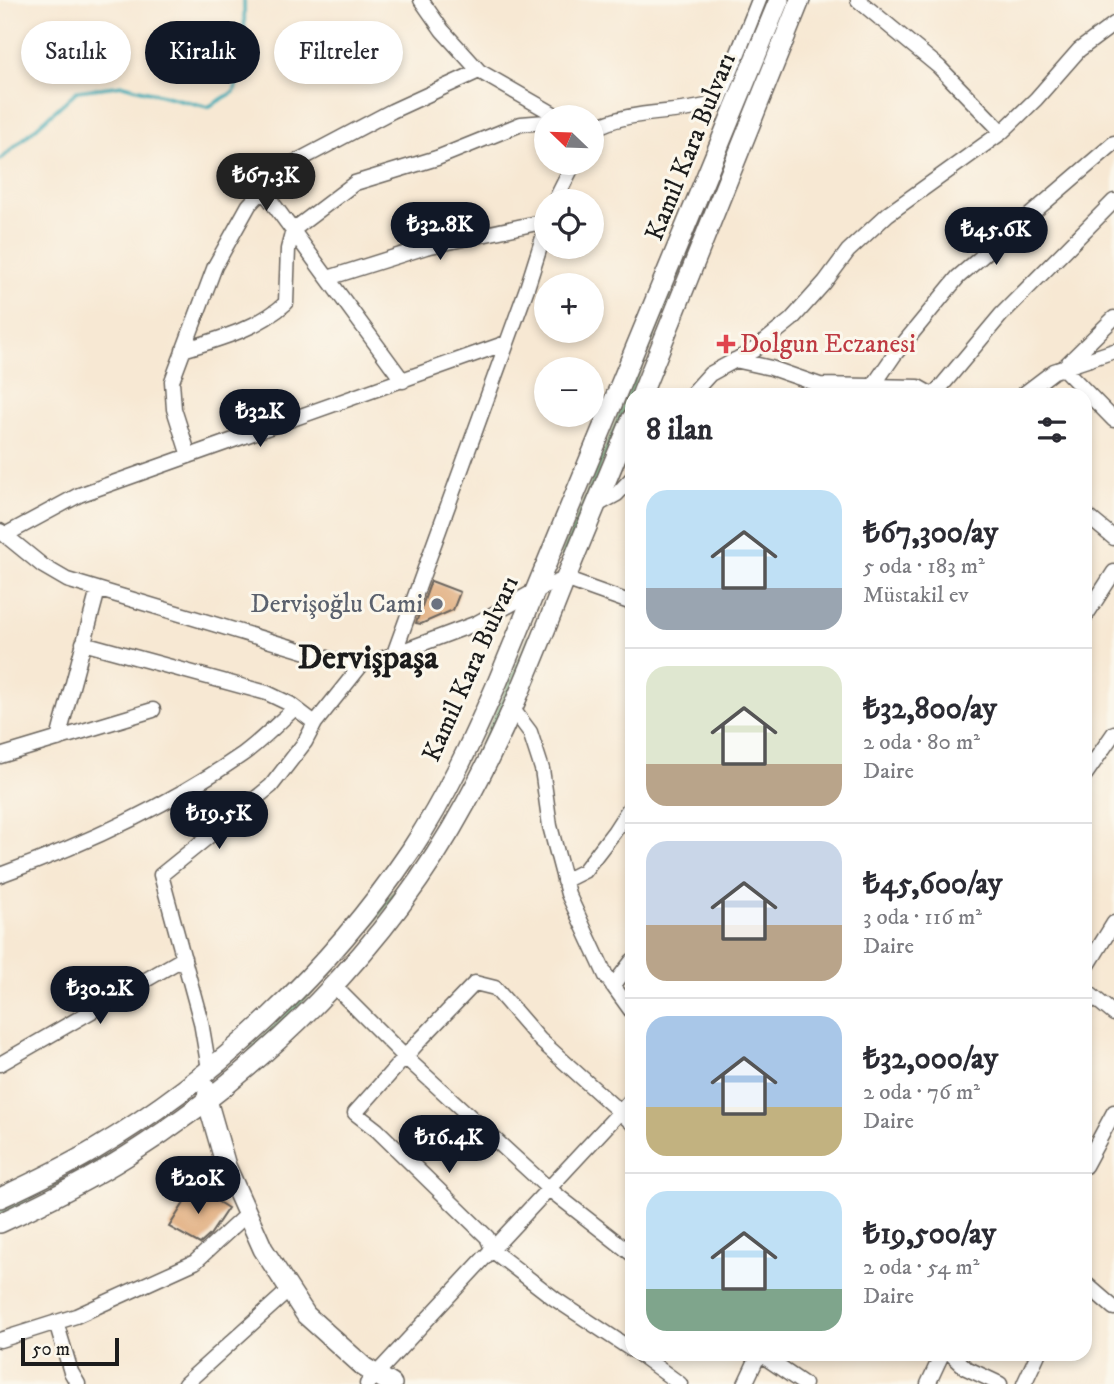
<!DOCTYPE html>
<html lang="tr">
<meta charset="utf-8">
<style>
:root{--surface:#fff;--page:#f7f7f7;--text:#2b2b33;--muted:#7c7c81;--line:#e1e1e2;--accent:#111827}
body{margin:0;font-family:"IM FELL DW Pica",serif;background:var(--page);color:var(--text);height:100vh;display:flex;flex-direction:column;font-size:26px;white-space:nowrap}
*{box-sizing:border-box;margin:0}
p{font-size:23px;color:var(--muted)}
.icon{flex:none;width:38px;height:38px;fill:none;stroke:currentColor;stroke-width:2;stroke-linecap:round;stroke-linejoin:round}
.map{position:relative;flex:1;overflow:hidden}
.drawer{position:absolute;left:625px;top:388px;width:467px;height:973px;display:flex;flex-direction:column;background:var(--surface);border-radius:21px;box-shadow:0 4px 10px #0003}
.drawer>*{flex:none}
.banner{position:absolute;left:21px;top:21px;width:499px;height:63px;display:flex;gap:14px}
.needle{width:46px;rotate:293deg}
.controls{position:absolute;left:534px;top:105px;display:grid;gap:14px}
.controls a{display:grid;place-items:center;width:70px;height:70px;border-radius:50%;background:var(--surface);box-shadow:0 4px 10px #0003;font-size:35px}
.scale{position:absolute;left:21px;bottom:18px;width:98px;box-sizing:border-box;padding-left:7px;border:4px solid #1c1c1c;border-top:0;font-size:19px;line-height:24px;white-space:nowrap;color:#1c1c1c;-webkit-text-stroke:5px #fbf7ec;paint-order:stroke}
.price{position:absolute;translate:-50% -60px;padding:0 16px;border-radius:24px;background:var(--accent);color:#fff;font-size:23px;line-height:46px;filter:drop-shadow(0 2px 4px #0008)}
.price::after{content:'';position:absolute;left:50%;top:42px;width:21px;height:16px;margin-left:-10px;background:inherit;clip-path:polygon(0 0,100% 0,50% 100%)}
.price.active{background:#222;color:#fff}
ul{padding:0;list-style:none}
li{display:flex;align-items:center;gap:21px;height:175px;padding:0 21px}
li+li{border-top:2px solid var(--line)}
li span{display:grid;place-items:center;flex:none;width:196px;height:140px;border-radius:21px;color:#555}
li>.icon{margin-inline-start:auto}
span .icon{width:84px;height:84px;fill:#fffc;stroke-width:1}
li b{font-size:30px}
h2{display:flex;justify-content:space-between;align-items:center;height:84px;padding:0 21px;font-size:30px}
.chip{padding:0 24px;border-radius:32px;background:var(--surface);box-shadow:0 4px 10px #0003;font-size:24px;line-height:63px}
.chip.active{background:var(--accent);color:#fff}
.map>svg:first-child{display:block}
.green{fill:#7dd295;stroke:#4c7758;stroke-width:2}
.lines{fill:none;stroke-linecap:round;stroke-linejoin:round}
.stream{stroke:#39aab6;stroke-width:3.5}
.building{fill:#e0ab7b}
.street-casing{stroke:#69635c;stroke-width:17}
.secondary-casing{stroke:#69635c;stroke-width:22}
.street{stroke:#fff;stroke-width:14}
.secondary{stroke:#fff;stroke-width:19}
.health-dot{fill:#e0444e;stroke:#fbf7ec;stroke-width:2.5}
.worship-dot{fill:#6b7280;stroke:#fbf7ec;stroke-width:2.5}
.labels{text-anchor:middle;dominant-baseline:central;stroke-width:6;stroke-linejoin:round;paint-order:stroke}
.street-label{font-size:26px;fill:#1c1c1c;stroke:#fbf7ec}
.health-label{font-size:26px;fill:#be3a42;stroke:#fbf7ec;text-anchor:start}
.worship-label{font-size:26px;fill:#5b616d;stroke:#fbf7ec;text-anchor:end}
.district-label{font-size:33px;font-weight:bold;fill:#1c1c1c;stroke:#fbf7ec}
</style>
<div class="map">
<svg width="1114" height="1384" viewBox="0 0 1114 1384">
<rect width="100%" height="100%" fill="#fbf7ec"/>
<filter id="ink" filterUnits="userSpaceOnUse"><feTurbulence type="fractalNoise" baseFrequency=".0143" numOctaves="2"/><feDisplacementMap in="SourceGraphic" scale="14" xChannelSelector="R" yChannelSelector="G"/><feConvolveMatrix kernelMatrix="1 2 1 2 8 2 1 2 1" color-interpolation-filters="sRGB"/></filter>
<filter id="wash" filterUnits="userSpaceOnUse"><feTurbulence type="fractalNoise" baseFrequency=".00686" numOctaves="4" result="noise"/><feDisplacementMap in="SourceGraphic" scale="28" xChannelSelector="R" yChannelSelector="G"/><feGaussianBlur stdDeviation="1.57" result="paint"/><feColorMatrix in="noise" values="0 0 0 0 0 0 0 0 0 0 0 0 0 0 0 0 0 1.4 0 .05"/><feComposite in="paint" operator="in"/></filter>
<g filter="url(#wash)">
<rect width="100%" height="100%" fill="#f7e8d3"/>
<path class="green" d="M788,0h3l-227,558 -3,-2z
M529,636l3,1c-27,63 -53,129 -89,188 -52,86 -119,158 -191,227l-3,-3c76,-72 144,-144 196,-235 33,-57 58,-118 84,-178z
M180,1105l2,2 -91,62 -91,46v-4c63,-31 124,-63 180,-106z"/>
<g class="lines">
<path class="stream" d="M0,160l77,-69 46,-6 85,22 26,-15 11,-31 -1,-61"/>
</g>
<g id="blocks">
<path class="building" d="M431,581l29,11 -7,18 -32,14 -5,-1z
M194,1187l34,21 -18,27 -10,9 -31,-17z"/>
</g>
</g>
<g filter="url(#ink)">
<use href="#blocks" fill-opacity="0" stroke="#69635c" stroke-width="2"/>
<g class="lines">
<g class="street-casing">
<path id="street" d="M421,0l21,30 37,41 80,46
M858,0l81,67 63,65
M592,130c38,-22 84,-14 126,-27l41,-103
M263,190l140,191
M555,201l19,-38
M328,278l98,-31 120,-26
M1114,318l-51,50 51,52
M183,350c36,-11 74,-21 103,-47l2,-54 5,-19 62,-47 82,-25 84,-34 25,-2
M735,360l36,8 49,17 98,2 16,9
M934,395l67,-80 113,-114
M690,396l20,-22 44,-24 37,-30 34,-38 23,-31 40,-37 114,-82 34,-33 43,-49 35,-26
M870,396l3,-10 22,-32 63,-77 156,-134
M1021,396l33,-25 60,-20
M189,456l-15,-47 -2,-28 43,-115 34,-61 35,-37 108,-57 87,-40
M595,506l22,-12 15,-16
M1085,514l29,24
M0,531l43,35 24,14 280,84 29,-3 101,-38 58,-32 30,-12 67,24
M5,535l74,-40 427,-152
M1085,617l29,-45
M83,643l184,50 23,11 25,19
M394,654l133,-366 19,-60
M512,708l18,24 12,37 8,57 18,68 38,82 26,36
M58,739l40,-149
M0,756l153,-46
M1085,775l29,-42
M0,875c86,-31 168,-69 243,-121 18,-13 35,-31 52,-46
M564,881l20,-10 30,-39 18,-28
M1085,970l29,-47
M333,985l72,72 144,132 83,65
M613,986l19,-25
M1085,990l29,24
M0,1064l184,-106
M209,1069l-8,-47 -40,-147 110,-89 34,-44 10,-19 48,-60
M632,1123l-92,-83 -45,-52 -20,-5 -53,55 -67,75 22,17 110,107 6,14 62,48 77,51
M1085,1166l29,-54
M1085,1283l29,25
M56,1322l15,50 7,12
M0,1340l76,-24 119,-54 52,-48
M639,1354l41,30
M760,1354l44,30
M951,1354l15,14 34,16
M185,1384l104,-94
M367,1384l265,-285
M745,1384l14,-30
M928,1384l14,-30
M1024,1384l14,-30"/>
</g>
<g class="secondary-casing">
<path id="secondary" d="M641,396l159,-396
M208,1090l-1,10 19,66 37,83 43,66 58,52 28,17
M0,1198c32,-15 64,-30 94,-48 125,-74 236,-180 317,-300 35,-53 62,-111 87,-169l281,-681
M0,1223c43,-20 86,-41 127,-67 137,-87 261,-209 339,-353 37,-67 65,-137 93,-208 24,-60 49,-118 73,-177"/>
</g>
<use href="#street" class="street"/>
<use href="#secondary" class="secondary"/>
</g>
</g>
<path class="health-dot" d="M722.5 333.5h7v7h7v7h-7v7h-7v-7h-7v-7h7z"/>
<circle class="worship-dot" cx="437" cy="604" r="7"/>
<g class="labels">
<g class="street-label">
<text transform="translate(691 147) rotate(-68)">Kamil Kara Bulvarı</text>
<text transform="translate(471 669) rotate(-66)">Kamil Kara Bulvarı</text>
</g>
<g class="health-label">
<text x="740" y="344">Dolgun Eczanesi</text>
</g>
<g class="worship-label">
<text x="423" y="604">Dervişoğlu Cami</text>
</g>
<g class="district-label">
<text x="368" y="658">Dervişpaşa</text>
</g>
</g>
</svg>
<div class="controls">
<a><svg class="needle" viewBox="-14 -14 28 28"><path d="M0-13l5 13h-10z" fill="#e53935"/><path d="M0 13l5-13h-10z" fill="#7c7c81"/></svg></a>
<a><svg class="icon" aria-label="locate" viewBox="0 0 24 24"><circle cx="12" cy="12" r="6"/><path d="M12 2v4M12 18v4M2 12h4M18 12h4"/></svg></a>
<a>+</a>
<a>−</a>
</div>
<div class="scale">50 m</div>
<b class="price active" style="left:266px;top:213px">₺67.3K</b>
<b class="price" style="left:440px;top:262px">₺32.8K</b>
<b class="price" style="left:996px;top:267px">₺45.6K</b>
<b class="price" style="left:260px;top:449px">₺32K</b>
<b class="price" style="left:219px;top:851px">₺19.5K</b>
<b class="price" style="left:100px;top:1026px">₺30.2K</b>
<b class="price" style="left:449px;top:1175px">₺16.4K</b>
<b class="price" style="left:198px;top:1216px">₺20K</b>
<div class="banner">
<a class="chip">Satılık</a>
<a class="chip active">Kiralık</a>
<a class="chip">Filtreler</a>
</div>
<section class="drawer">
<h2>8 ilan<svg class="icon" aria-label="filters" viewBox="0 0 24 24"><path d="M4 7h16M4 17h16"/><circle cx="9" cy="7" r="2"/><circle cx="15" cy="17" r="2"/></svg></h2>
<ul>
<li><span style="background:linear-gradient(#bfe0f5 70%,#9aa5b1 0)"><svg class="icon" aria-label="home" viewBox="0 0 24 24"><path d="M3 11l9-7 9 7M6 9v11h12V9"/></svg></span><div><b>₺67,300/ay</b><p>5 oda · 183 m²</p><p>Müstakil ev</p></div></li>
<li><span style="background:linear-gradient(#dfe7d0 70%,#b9a48a 0)"><svg class="icon" aria-label="home" viewBox="0 0 24 24"><path d="M3 11l9-7 9 7M6 9v11h12V9"/></svg></span><div><b>₺32,800/ay</b><p>2 oda · 80 m²</p><p>Daire</p></div></li>
<li><span style="background:linear-gradient(#c9d6e8 60%,#b9a48a 0)"><svg class="icon" aria-label="home" viewBox="0 0 24 24"><path d="M3 11l9-7 9 7M6 9v11h12V9"/></svg></span><div><b>₺45,600/ay</b><p>3 oda · 116 m²</p><p>Daire</p></div></li>
<li><span style="background:linear-gradient(#a9c7e8 65%,#c2b280 0)"><svg class="icon" aria-label="home" viewBox="0 0 24 24"><path d="M3 11l9-7 9 7M6 9v11h12V9"/></svg></span><div><b>₺32,000/ay</b><p>2 oda · 76 m²</p><p>Daire</p></div></li>
<li><span style="background:linear-gradient(#bfe0f5 70%,#7fa58c 0)"><svg class="icon" aria-label="home" viewBox="0 0 24 24"><path d="M3 11l9-7 9 7M6 9v11h12V9"/></svg></span><div><b>₺19,500/ay</b><p>2 oda · 54 m²</p><p>Daire</p></div></li>
</ul>
</section>
</div>
